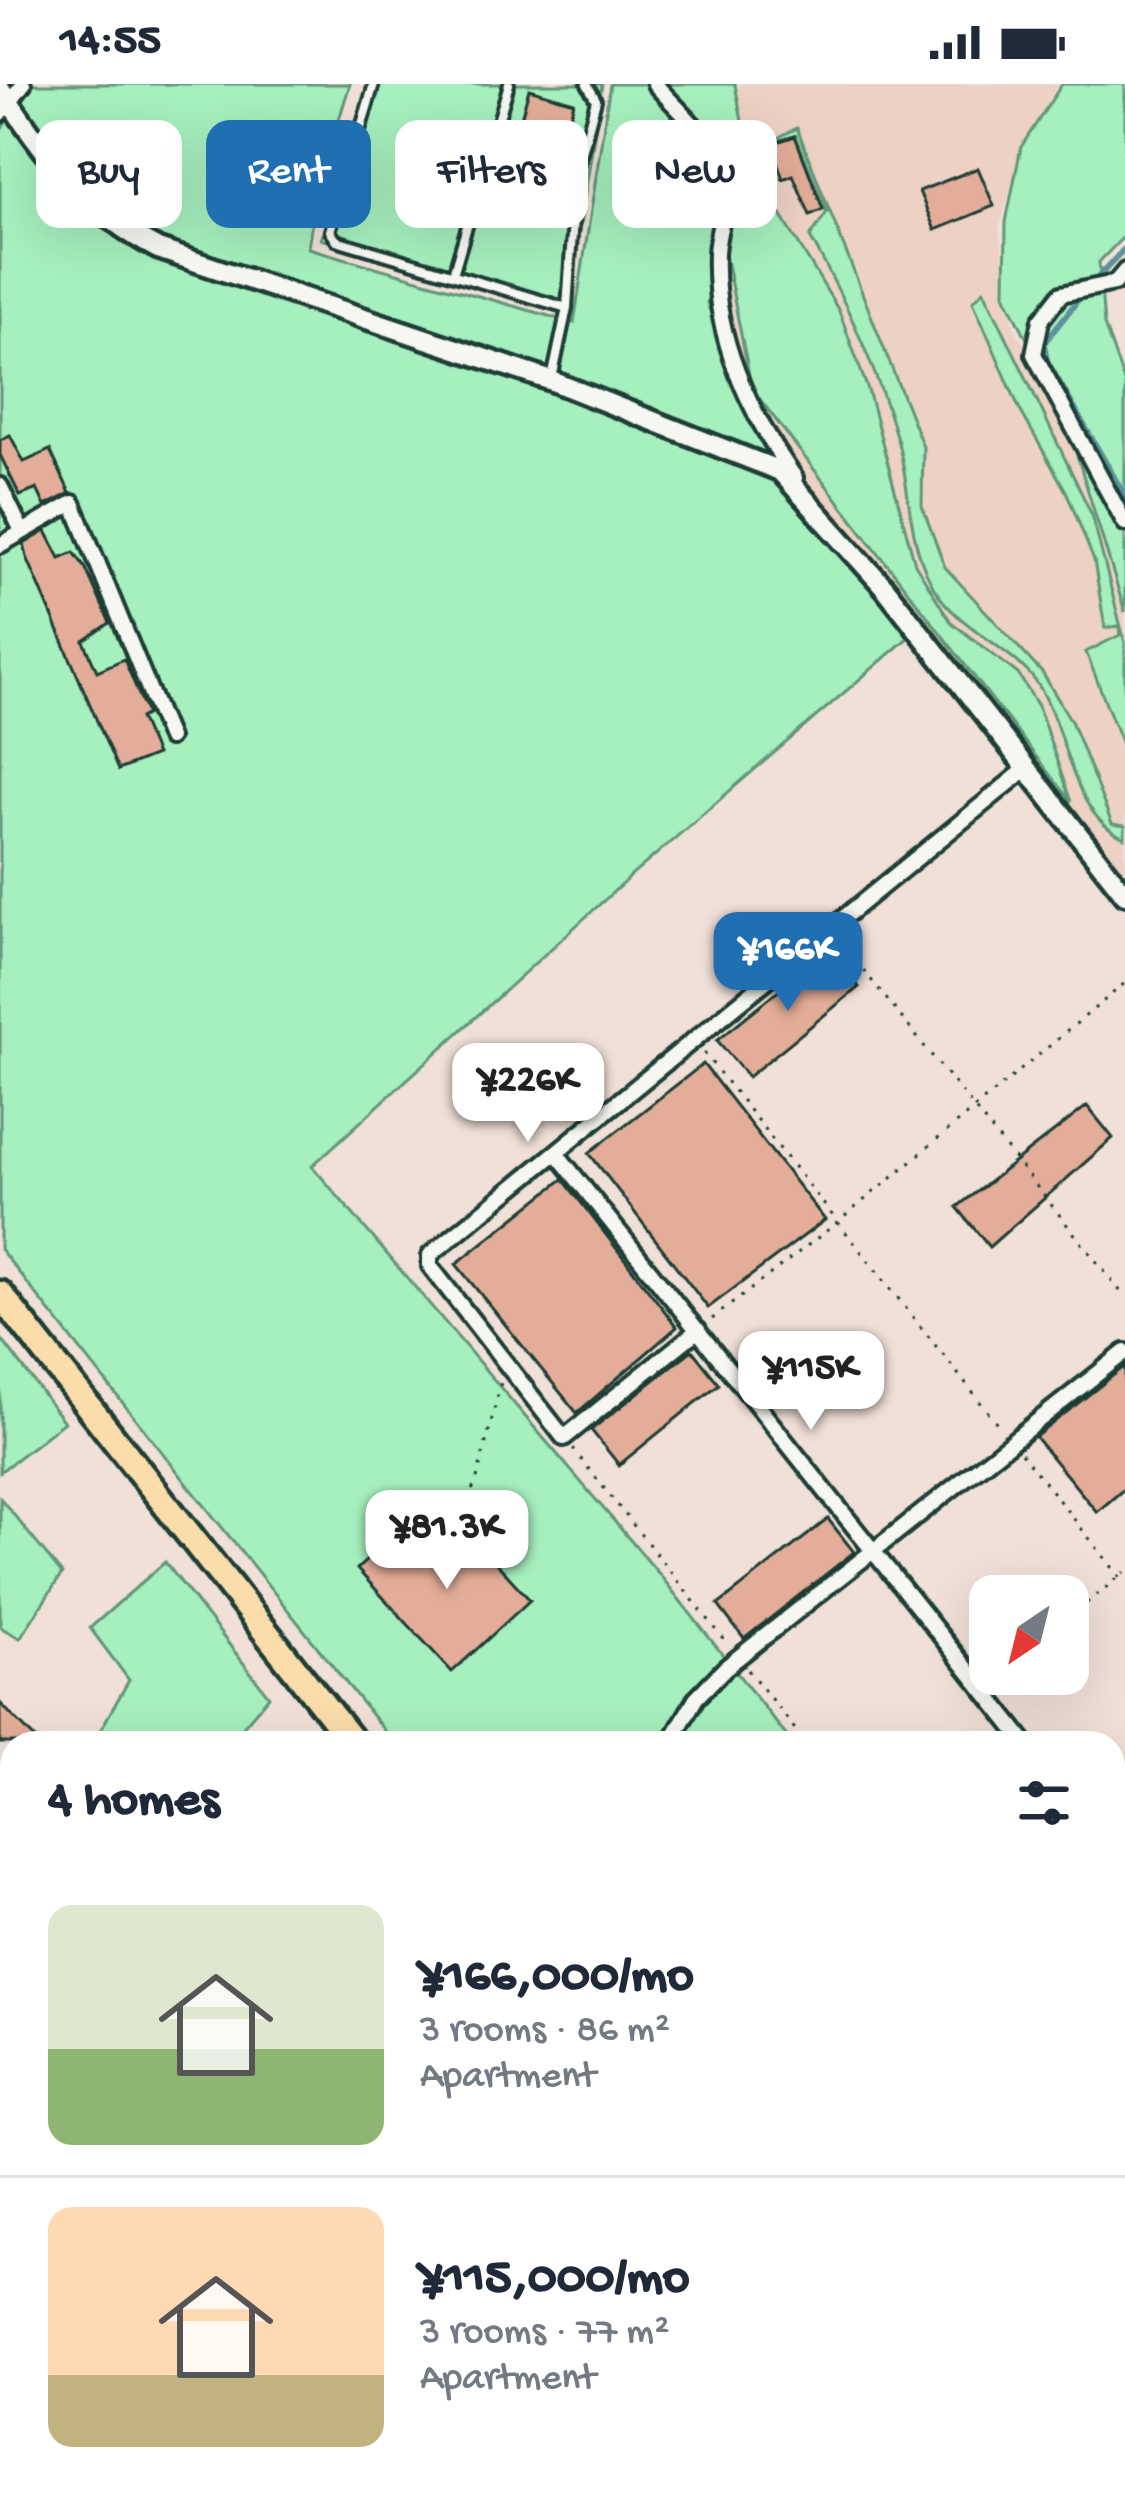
<!DOCTYPE html>
<meta charset="utf-8">
<style>
:root{--surface:#fff;--page:#f6f6f7;--text:#1f2937;--muted:#747a83;--line:#e0e1e3;--accent:#1f6fb2}
body{margin:0;font-family:"Gochi Hand",sans-serif;background:var(--page);color:var(--text);height:100vh;display:flex;flex-direction:column;font-size:45px;white-space:nowrap}
*{box-sizing:border-box;margin:0}
p{font-size:39px;color:var(--muted)}
.icon{flex:none;width:66px;height:66px;fill:none;stroke:currentColor;stroke-width:2;stroke-linecap:round;stroke-linejoin:round}
.map{position:relative;flex:1;overflow:hidden}
.panel{position:absolute;left:0px;top:1647px;width:1125px;height:771px;display:flex;flex-direction:column;background:var(--surface);border-radius:36px 36px 0 0;box-shadow:0 12px 48px #0002}
.panel>*{flex:none}
.guide{position:absolute;left:36px;top:36px;width:1053px;height:108px;display:flex;gap:24px}
.needle{width:78px;rotate:215deg}
.controls{position:absolute;left:969px;top:1491px;display:grid;gap:24px}
.controls a{display:grid;place-items:center;width:120px;height:120px;border-radius:24px;background:var(--surface);box-shadow:0 12px 48px #0002;font-size:60px}
.price{position:absolute;translate:-50% -102px;padding:0 27px;border-radius:24px;background:#fff;color:#222;font-size:39px;line-height:78px;filter:drop-shadow(0 3px 6px #0008)}
.price::after{content:'';position:absolute;left:50%;top:72px;width:36px;height:27px;margin-left:-18px;background:inherit;clip-path:polygon(0 0,100% 0,50% 100%)}
.price.on{background:var(--accent);color:#fff}
ul{padding:0;list-style:none}
li{display:flex;align-items:center;gap:36px;height:300px;padding:0 48px}
li+li{border-top:3px solid var(--line)}
li span{display:grid;place-items:center;flex:none;width:336px;height:240px;border-radius:24px;color:#555}
li>.icon{margin-inline-start:auto}
span .icon{width:144px;height:144px;fill:#fffc;stroke-width:1}
li b{font-size:51px}
h2{display:flex;justify-content:space-between;align-items:center;height:144px;padding:0 48px;font-size:51px}
.tag{padding:0 42px;border-radius:24px;background:var(--surface);box-shadow:0 12px 48px #0002;font-size:42px;line-height:108px}
.tag.on{background:var(--accent);color:#fff}
.status{display:flex;justify-content:space-between;align-items:center;height:84px;padding:0 60px;background:var(--surface);direction:ltr}
.status svg{height:33px;fill:currentColor}
.map>svg:first-child{display:block}
.built{fill:#ecd1c4}
.green{fill:#a6efbe;stroke:#629679;stroke-width:3}
.lines{fill:none;stroke-linecap:round;stroke-linejoin:round}
.stream{stroke:#5d919f;stroke-width:6}
.building{fill:#e3ad99;stroke:#1f3d34;stroke-width:3}
.service-casing{stroke:#1f3d34;stroke-width:16}
.minor-casing{stroke:#1f3d34;stroke-width:22}
.tertiary-casing{stroke:#1f3d34;stroke-width:27}
.trunk-casing{stroke:#1f3d34;stroke-width:33}
.path{stroke:#1f3d34;stroke-width:3;stroke-dasharray:3 9;stroke-linecap:butt}
.service{stroke:#f6f6f2;stroke-width:8}
.minor{stroke:#f6f6f2;stroke-width:14}
.tertiary{stroke:#f6f6f2;stroke-width:18}
.trunk{stroke:#fbddab;stroke-width:24}
</style>
<div class="status"><b>14:55</b><svg viewBox="0 0 49 12"><path d="M0 12V9h3v3zM5 12V6h3v6zM10 12V3h3v9zM15 12V0h3v12zM26 1h20v11H26zM47 4h2v5h-2z"/></svg></div>
<div class="map">
<svg width="1125" height="2417" viewBox="0 0 1125 2417">
<rect width="100%" height="100%" fill="#f0e0d7"/>
<filter id="ink" filterUnits="userSpaceOnUse"><feTurbulence type="fractalNoise" baseFrequency=".00833" numOctaves="2"/><feDisplacementMap in="SourceGraphic" scale="24" xChannelSelector="R" yChannelSelector="G"/><feConvolveMatrix kernelMatrix="1 2 1 2 8 2 1 2 1" color-interpolation-filters="sRGB"/></filter>
<g filter="url(#ink)">
<path class="built" d="M739,0h319l-40,78 -19,67 15,98 111,196v364l-335,-417 -65,-137 -9,-80 21,-106z"/>
<path class="green" d="M28,0h322l-34,109 -8,55 266,75 36,-239h125l15,79 89,148 29,79 47,174 36,58 67,52 20,32 33,96 -319,-413 -29,-145 12,-41 -16,-39 7,45 -19,94 71,172 132,161 -278,239 -320,291 348,409 132,168h-398l-394,-494v-1117z
M370,0h232l-35,227 -246,-72z
M1062,0h63v151l-26,27 5,63 21,59v228l-59,-193 -61,-125 1,-72 15,-75z
M797,44l126,319 -1,59 23,61 98,107 28,47 41,103 13,2v12c-53,-21 -57,-101 -83,-147 -22,-39 -75,-58 -102,-94 -34,-46 -28,-107 -43,-158 -20,-68 -52,-140 -87,-202l17,-25 -31,-76 -27,6z
M984,206l108,225 33,128v109l-39,-100 34,-17 -1,-9 -14,2 -11,-67 -27,-68 -47,-83 -47,-109z
M0,1253l64,85 -64,50z
M0,1414l62,76 -42,64 -20,-11z
M165,1478l104,134 -40,47h-136l36,-63 -39,-52z
M1113,2065l12,16v205l-12,-9z
M12,2173v68l-12,-10v-43z
M167,2406h259l-11,11h-239z"/>
<g class="lines">
<path class="stream" d="M1091,201l34,-37
M1082,211l-38,48 3,18 78,135"/>
</g>
<path class="building" d="M529,5l45,13 -14,50 -45,-12z
M795,52l28,73 -13,6 -17,-40 -10,4 -12,-35z
M978,84l16,38 -59,24 -16,-39z
M508,89l40,14 -11,32 -40,-14z
M10,351l14,27 26,-12 20,43 -25,13 -8,-17 -17,7 -20,-41v-15z
M46,447l14,27 14,-6 11,15 25,56 -26,18 13,30 27,-12 23,55 -7,4 16,37 -38,15 -91,-213 -3,-13z
M829,866l30,37 -111,90 -31,-37z
M703,980l122,156 -117,88 -119,-155z
M1087,1022l26,32 -124,109 -32,-40z
M563,1095l114,148 -100,86 -121,-149z
M692,1266l27,34 -100,81 -28,-35z
M1125,1282v122l-28,24 -62,-75z
M455,1434l75,82 -78,72 -95,-103 32,-29 20,21z
M828,1435l26,33 -110,87 -26,-34z
M0,1619l39,40h-39z"/>
<g class="lines">
<g class="service-casing">
<path id="service" d="M374,0l-44,147 6,9 231,68
M490,66l86,24 -9,134 -15,71
M576,90l20,-74 -9,-16
M453,190l56,-190
M0,2293l8,-6"/>
</g>
<g class="minor-casing">
<path id="minor" d="M655,0c24,28 57,53 68,88 9,30 -6,53 -7,82 -3,83 33,158 79,224
M0,30l23,-30
M1125,187l-10,12 -54,11 -20,26 -7,34 91,169
M0,402l21,43
M0,461l73,-42 96,235
M557,1070l469,589
M698,1246l-134,108 -134,-172v-11l596,-486
M670,1659l26,-45 29,-30 400,-316
M0,1716l12,13
M1113,1768l12,15"/>
</g>
<g class="tertiary-casing">
<path id="tertiary" d="M0,4c46,68 84,123 158,161l394,132 228,90 106,118 239,305
M1113,2388l12,-15
M448,2417l12,-11
M1090,2417l9,-11"/>
</g>
<g class="trunk-casing">
<path id="trunk" d="M0,1210l353,449
M985,2406l10,11"/>
</g>
<path class="path" d="M841,858l284,355
M704,969l296,374
M712,1235l126,-97 287,-239
M573,1365l154,194
M1021,1369l104,130
M409,1477l47,-43 20,-35 25,-101
M1068,1534l57,-46
M748,1586l58,73
M1113,2041l12,15
M0,2119l12,8
M0,2177l12,-16
M0,2223l12,18
M161,2406l11,11"/>
<use href="#service" class="service"/>
<use href="#minor" class="minor"/>
<use href="#tertiary" class="tertiary"/>
<use href="#trunk" class="trunk"/>
</g>
</g>
</svg>
<div class="controls">
<a><svg class="needle" viewBox="-14 -14 28 28"><path d="M0-13l5 13h-10z" fill="#e53935"/><path d="M0 13l5-13h-10z" fill="#747a83"/></svg></a>
</div>
<b class="price on" style="left:788px;top:930px">¥166K</b>
<b class="price" style="left:528px;top:1061px">¥226K</b>
<b class="price" style="left:811px;top:1349px">¥115K</b>
<b class="price" style="left:447px;top:1508px">¥81.3K</b>
<div class="guide">
<a class="tag">Buy</a>
<a class="tag on">Rent</a>
<a class="tag">Filters</a>
<a class="tag">New</a>
</div>
<section class="panel">
<h2>4 homes<svg class="icon" aria-label="filters" viewBox="0 0 24 24"><path d="M4 7h16M4 17h16"/><circle cx="9" cy="7" r="2"/><circle cx="15" cy="17" r="2"/></svg></h2>
<ul>
<li><span style="background:linear-gradient(#dfe7d0 60%,#8fb573 0)"><svg class="icon" aria-label="home" viewBox="0 0 24 24"><path d="M3 11l9-7 9 7M6 9v11h12V9"/></svg></span><div><b>¥166,000/mo</b><p>3 rooms · 86 m²</p><p>Apartment</p></div></li>
<li><span style="background:linear-gradient(#ffd9b3 70%,#c2b280 0)"><svg class="icon" aria-label="home" viewBox="0 0 24 24"><path d="M3 11l9-7 9 7M6 9v11h12V9"/></svg></span><div><b>¥115,000/mo</b><p>3 rooms · 77 m²</p><p>Apartment</p></div></li>
</ul>
</section>
</div>
